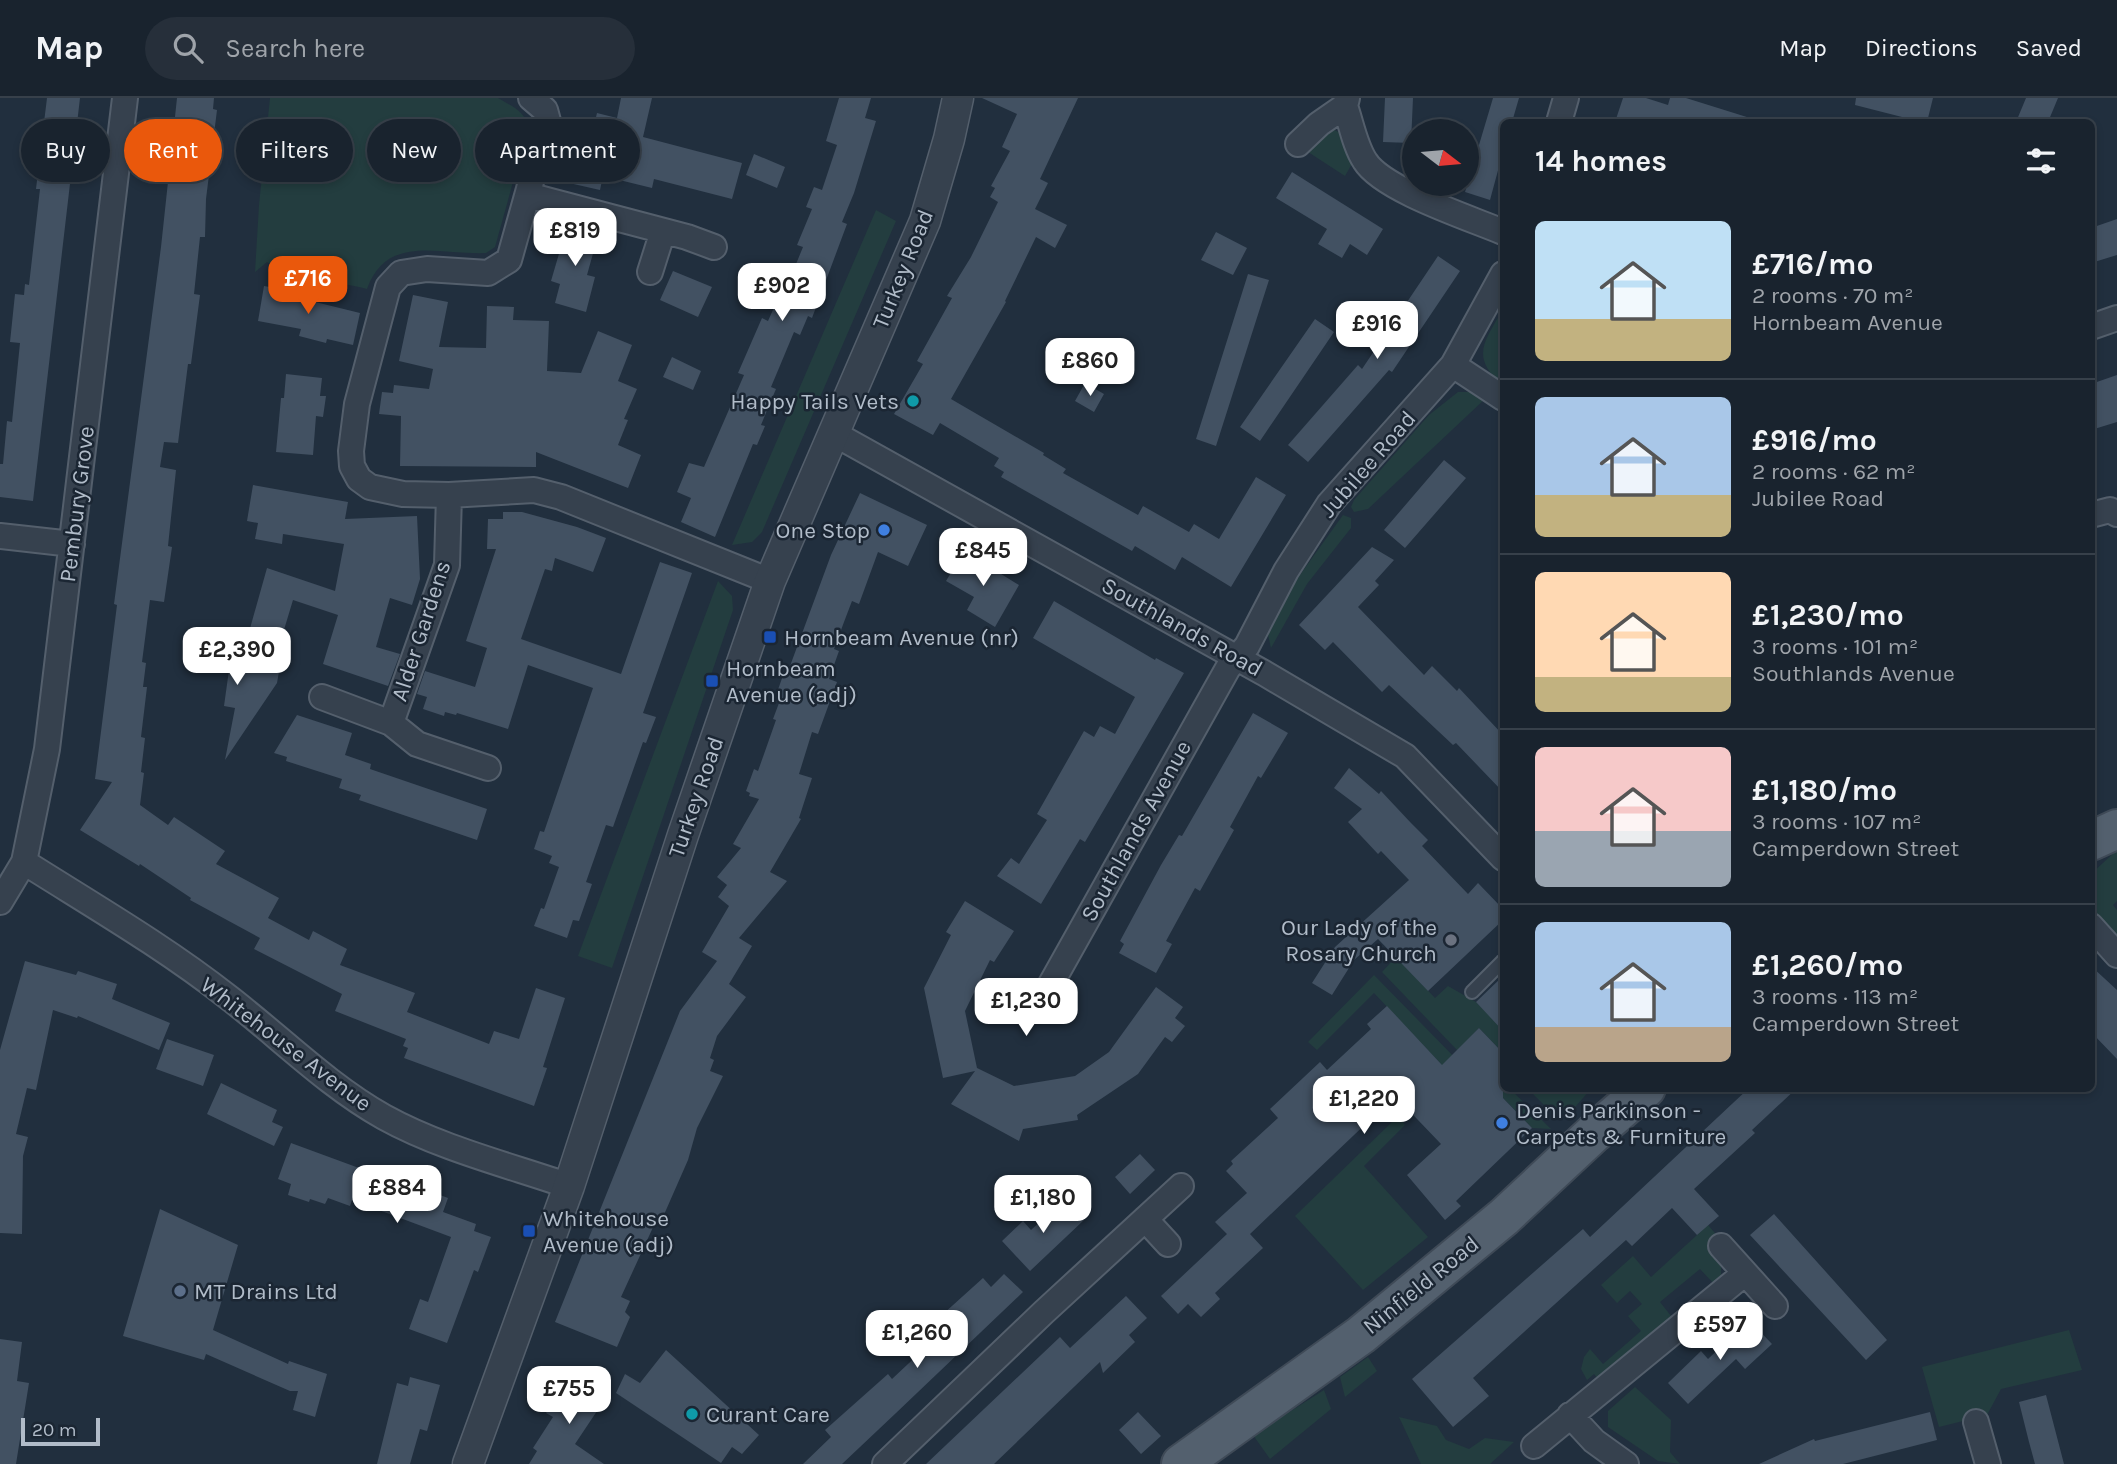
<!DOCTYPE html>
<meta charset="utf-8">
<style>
:root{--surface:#19232e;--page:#262f3a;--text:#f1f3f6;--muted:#9fa4aa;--line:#37404a;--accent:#ea580c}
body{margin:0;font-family:Karla,sans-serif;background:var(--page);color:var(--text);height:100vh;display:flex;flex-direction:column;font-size:26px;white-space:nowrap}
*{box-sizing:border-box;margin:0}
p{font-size:23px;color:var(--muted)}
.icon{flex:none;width:38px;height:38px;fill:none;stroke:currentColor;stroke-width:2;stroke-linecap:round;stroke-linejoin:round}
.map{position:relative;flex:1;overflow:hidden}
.panel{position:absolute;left:1500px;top:21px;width:595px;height:973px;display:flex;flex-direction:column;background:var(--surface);border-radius:10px;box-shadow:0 4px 10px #0003,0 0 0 2px var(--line)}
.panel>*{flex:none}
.top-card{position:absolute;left:21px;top:21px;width:665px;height:63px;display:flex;gap:14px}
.needle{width:46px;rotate:106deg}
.controls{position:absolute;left:1402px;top:21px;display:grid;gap:14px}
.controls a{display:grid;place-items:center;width:77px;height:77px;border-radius:50%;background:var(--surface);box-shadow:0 4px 10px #0003,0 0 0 2px var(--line);font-size:35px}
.scale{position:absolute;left:21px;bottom:18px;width:79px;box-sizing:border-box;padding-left:7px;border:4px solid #b1bcc9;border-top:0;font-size:19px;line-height:24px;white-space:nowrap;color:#b1bcc9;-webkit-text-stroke:5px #1b2633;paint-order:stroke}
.price{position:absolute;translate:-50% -60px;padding:0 16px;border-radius:14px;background:#fff;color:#222;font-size:23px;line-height:46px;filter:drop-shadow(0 2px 4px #0008)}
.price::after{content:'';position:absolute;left:50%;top:42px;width:21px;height:16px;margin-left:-10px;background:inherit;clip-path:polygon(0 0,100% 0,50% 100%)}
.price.on{background:var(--accent);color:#fff}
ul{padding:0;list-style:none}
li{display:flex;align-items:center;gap:21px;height:175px;padding:0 35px}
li+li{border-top:2px solid var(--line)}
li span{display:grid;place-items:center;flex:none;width:196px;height:140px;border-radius:10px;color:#555}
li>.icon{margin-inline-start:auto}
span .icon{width:84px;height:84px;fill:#fffc;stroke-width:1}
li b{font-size:30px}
h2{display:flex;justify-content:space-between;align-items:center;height:84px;padding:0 35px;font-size:30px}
.tag{padding:0 24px;border-radius:32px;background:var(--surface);box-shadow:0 4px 10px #0003,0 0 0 2px var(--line);font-size:24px;line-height:63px}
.tag.on{background:var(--accent);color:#fff}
header{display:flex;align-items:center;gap:42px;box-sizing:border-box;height:98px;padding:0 35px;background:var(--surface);border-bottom:2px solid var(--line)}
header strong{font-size:33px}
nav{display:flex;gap:38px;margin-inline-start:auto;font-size:24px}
.search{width:490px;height:63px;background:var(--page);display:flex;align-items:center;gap:18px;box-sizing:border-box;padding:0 24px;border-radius:38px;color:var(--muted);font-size:26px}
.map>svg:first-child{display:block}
.green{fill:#233d3f}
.building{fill:#425162}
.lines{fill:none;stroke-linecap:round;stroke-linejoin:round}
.service-casing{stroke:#545f6c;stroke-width:16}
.minor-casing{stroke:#545f6c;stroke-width:28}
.tertiary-casing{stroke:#545f6c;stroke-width:33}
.primary-casing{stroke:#3f4a57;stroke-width:42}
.service{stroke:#36414e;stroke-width:12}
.minor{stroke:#36414e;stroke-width:24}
.tertiary{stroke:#36414e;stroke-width:30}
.primary{stroke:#53606e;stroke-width:38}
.culture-dot{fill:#0f9aa8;stroke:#1b2633;stroke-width:2.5}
.shop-dot{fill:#3f7fe0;stroke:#1b2633;stroke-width:2.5}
.transit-dot{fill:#1a4fb4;stroke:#1b2633;stroke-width:2.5}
.worship-dot{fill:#6b7280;stroke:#1b2633;stroke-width:2.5}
.service-dot{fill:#5c6f8a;stroke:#1b2633;stroke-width:2.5}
.labels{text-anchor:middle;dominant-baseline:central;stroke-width:5;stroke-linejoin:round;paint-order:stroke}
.street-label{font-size:23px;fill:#b1bcc9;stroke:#1b2633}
.poi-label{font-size:23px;fill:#b1bcc9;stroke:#1b2633;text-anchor:start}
</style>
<header>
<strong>Map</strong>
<div class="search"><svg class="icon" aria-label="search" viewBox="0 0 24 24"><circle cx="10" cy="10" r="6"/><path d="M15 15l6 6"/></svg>Search here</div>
<nav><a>Map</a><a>Directions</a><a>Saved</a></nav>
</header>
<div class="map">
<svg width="2117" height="1366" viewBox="0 0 2117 1366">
<rect width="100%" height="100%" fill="#212f3e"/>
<path class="green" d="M270,0h228c13,8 28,13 30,30l-33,119 -9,6c-46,2 -99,-20 -119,36 -29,-8 -76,-10 -100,-27l-12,10 4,-67z
M1334,32l12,5 7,27 -8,14 -40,-26 16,-17z
M876,112l20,11 -134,311 -10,10 -20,3z
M1503,211v76c-34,-28 -18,-44 0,-76z
M1458,294h11l17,6 -118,111 -14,3 -3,-5 3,-7 75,-85z
M1343,417l8,3v10l-44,56 -36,64 -3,-13 29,-56z
M718,483l14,15 1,14 -121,358 -34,-12z
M2117,752v51l-4,4 4,5v29l-26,-31v-34z
M1396,859l39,41 13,-12 28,16 27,27v24l-24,-25 -15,16 39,41v3l7,1 41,40 -19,-1 -150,-156z
M1374,877l87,89 -59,57 3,4 -41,41 64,71 -65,53 -68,-74 99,-96 27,-37 20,-19 -67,-71 -57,57 -9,-8z
M1528,991h63l-23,26 -9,5z
M1708,1127l12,14 -12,11 13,14v13l-5,9 -16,-17 -40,33 15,19 -76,59 -5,-6 -7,6 -6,-11 3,-12 6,-8 13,15 38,-33 -13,-15 14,-12 -12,-13 -13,12 -16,-18 32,-29 18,21z
M2069,1232l13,40 -81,19 -14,26 -48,12 -17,-60z
M1368,1259l9,14 -32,26 -5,-20z
M1635,1289l36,33 -1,32 10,12 -22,-3 -50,-34v-16z
M1324,1292l7,19 -61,50 -17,-24z
M1399,1319l38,9 9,14 23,9 16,-11 29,4 -24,22h-69z"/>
<path class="building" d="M47,0h33l-47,403 -33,-4v-33h3l4,-43 5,1 8,-79 -10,-1 5,-48 9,1 1,-11 4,1 11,-96h-4l3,-26z
M177,0h37l-1,11 4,1 -11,89 -1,38h-5l-6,57 6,1 -9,69h-3l-10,79 -14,-1 -4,25 16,3 -8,76 4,1 -8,55 -14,-2 -8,62 4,1 -3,24h4l-6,50 4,1 -4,34 3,1 -4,32 28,20 6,-8 51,34 -9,13 63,34 -11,20 41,22 4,-9 34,18 -7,16 75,28 -8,19 82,32 5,-13 25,8 17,-51 29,10 -22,69 4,1 -13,38 -130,-48 4,-10 -5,-2 3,-7 -71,-28 7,-17 -88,-45 6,-11 -70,-38 1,-2 -51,-34 -1,2 -59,-36 32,-48 -17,-3 22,-174 -3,-1 47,-357z
M621,0h31l-9,39 99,26 -10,36 -78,-20 -2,9 -49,-12 -3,14 -31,-7 8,-33 7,1 4,-18 4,1 5,-21 20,5z
M839,0h32l-6,20 11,3 -22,72 -12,29 5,2 -35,94 -4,-2 -8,19 -6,-3 -15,36 -8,19 5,2 -15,36 4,1 -8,19 -4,-1 -38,93 -34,-15 10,-24 -14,-6 12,-29 15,4 40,-92 -6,-2 24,-55 6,3 16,-36 3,1 16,-39 -6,-2 15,-36 -6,-2 8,-20 8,3 15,-45 -11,-4z
M982,0h96l-38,81 8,4 -13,26 32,16 -12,23 -19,-11 -31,64 1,1 -55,97 93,54 -1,2 23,14 -3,4 75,42 5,-9 46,26 5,-8 25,15 37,-62 30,18 -55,92 -49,-30 -7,13 -40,-24 -3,5 -131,-74 3,-5 -10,-6 5,-8 -59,-35 -7,12 -39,-21 29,-50 -6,-3 35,-63 -5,-2 24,-39 27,-55 -8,-5 5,-9 -4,-2 19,-35 -8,-4 15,-33z
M1385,0h28l-2,45 -28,-1z
M1493,0h26l-7,24h-9v30l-13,48 -25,-8z
M1623,0h23l22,7 2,-7h16l64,20 -1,4h-134z
M1856,0h77l-6,24h-27l2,-5 -47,-12z
M2026,0h32l-10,24h-32z
M754,56l31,13 -8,21 -31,-13z
M1292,74l91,57 -16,26 -17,-11 -8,14 -24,-14 9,-15 -51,-31z
M2117,121v36l-26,8v-35z
M568,125l31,9 -12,43 8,2 -9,35 -31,-9 5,-19 -9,-3z
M1216,134l31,16 -14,27 -32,-15z
M1438,158l22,15 -68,101 -3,-2 -81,92 -20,-17 70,-80 4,4z
M673,173l39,16 -14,30 -38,-17z
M1248,176l21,6 -53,166 -20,-7z
M264,188l40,7 -1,6 57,14 -7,32 -26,-6 -1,4 -27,-7 2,-7 -43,-8z
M413,197l35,7 -9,45 47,1 1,-42 27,1 -1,13 36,1 -2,50 34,2 17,-42 34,14 -14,36 19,8 -13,30 4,1 -10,25 23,10 -13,33 -92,-36v15l-136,-1 1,-50 -22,-2 3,-22 11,1 1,-8 35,4 4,-20 -34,-8z
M1315,221l19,13 -74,109 -20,-14z
M672,259l29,14 -8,19 -30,-13z
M286,276l36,4 -2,18h6l-3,21 -7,-1 -3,39 -37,-3 5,-54h3z
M2117,277v47l-26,8v-46z
M1085,285l19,11 -10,18 -19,-11z
M1444,362l22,18 -61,70 -21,-18z
M253,387l95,17 -3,17 72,-3 3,63 -8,26 -22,-7 -14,49 24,7 -12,32 -65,-22 15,-49 -45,-15 -13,43h4l-7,40 -52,77 10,-52 -11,-2 5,-36 5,1 7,-40 8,1 18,-64 68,23 9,-47 -61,-10 -1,10 -27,-5 3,-16 -11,-2z
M860,395l67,32 -19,41 -30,-14 -19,52 -7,-3 -8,21 -10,27 5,2 -10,28 8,3 -19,52 -6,-2 -13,42 13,4 -13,40 2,1 -31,53 17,9 -48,57 13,8 -23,38 17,13 -29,39 -7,22 4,2 -4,11 13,5 -26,52 -9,32 -29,66 -4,-3 -34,74 9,4 -5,11 5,5 -13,30 -62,-25 125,-311 37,-50 -15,-9 27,-46 -11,-9 9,-12 -10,-8 24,-29 -8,-4 26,-45 -10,-3 1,-3 -4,-2 8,-22 4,2 18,-51 -3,-1 6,-16 -5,-2 13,-37 3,2 41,-111z
M503,414h19l55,15 29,11 -13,34 -38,-14 -3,13 -7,-2 -24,70 100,35 39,-112 32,11 -49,140 13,4 -10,26 -3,-1 -30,85 -7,-2 -20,57 6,2 -13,37 -6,-1 -6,18 -33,-12 7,-18 3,1 15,-42 -10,-4 3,-7 -18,-7 6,-18 4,1 49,-144 -65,-23 -20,64 -51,-16 -1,2 -11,-3 -1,4 -21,-7 4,-12 -10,-3 8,-23 50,16 12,-39 -21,-7 30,-92h-9l1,-30h15z
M1372,449l22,13 -19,21 4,4 -21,22 66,68 8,-9 25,25 2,-3 44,47v57l-47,-49 -3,2 -64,-60 -7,7 -49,-50 -8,8 -26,-25z
M964,453l55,34 -24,42 -28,-17 7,-13 -28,-16z
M1054,503l101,59 1,-2 28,15 -99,169 -5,-3 -39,65 -44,-28 14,-18 8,6 28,-44 -10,-6 47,-83 10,6 6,-11 15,8 20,-37 -102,-59z
M1253,615l35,20 -27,45 -3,-2 -28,51 4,3 -34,61 -5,-3 -29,53 6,3 -16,29 -37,-20 5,-9 -4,-3 41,-76 18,-30 3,1z
M297,617l55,18 -7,22 26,9 -1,5 117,40 -10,31 -118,-40 2,-5 -22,-7 3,-9 -56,-18 1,-4 -13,-4z
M1349,670l30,26 2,-3 30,32 17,17 -6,6 46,48 10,-11 25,26v11l-75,71 -50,-52 -24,21 -22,35 -20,-12 23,-36 74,-67 -28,-29 -3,3 -30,-32 14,-13 -28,-21z
M965,803l49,30 -20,31 -4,-2 -25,51 12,57 37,18 61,-10 34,-24 47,-65 27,20 -8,11 10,8 -13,16 -7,-5 -27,37 -61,41 1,5 -55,9 -4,12 -68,-37 24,-33 -32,7 -19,-90 27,-53 -5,-3z
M25,863l51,14 2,-4 39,13 -5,15 58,24 -11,27 -81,-34 -1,2 -24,-8 -17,80 -9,-2 -11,46 12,3 -5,19 -1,78 -22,-1v-183z
M2091,868l26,24v69l-26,-27z
M1503,878v55l-27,-29z
M1387,908l55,59 37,-37 24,25v45l29,30 -76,73 5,5 -16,14 -38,-45 34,-31 -46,-48 -145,138 13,14 -48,45 5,6 -19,18 -13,-13 -10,10 -17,-18 66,-62 -12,-12 32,-29 -21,-22 7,-7 -2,-3 47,-43 -8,-9 50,-47 7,8 44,-41 -4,-5z
M167,941l47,16 -11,31 -47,-17z
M221,985l56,27 -5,12 11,5 -9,19 -67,-32z
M1749,990h48l-45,42 3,3 -61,56 25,27 -22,19 -25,-27 -40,38 -6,-6 -153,138 16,18 -36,31 -41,-48 171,-150 7,8z
M291,1045l87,32 1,-3 69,26 -5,14 33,12 -2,7 17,6 -13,35 -4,-2 -27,73 -38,-14 11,-30 8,3 23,-65 -99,-37 -2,6 -22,-8 -3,6 -15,-5 -1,3 -21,-7 3,-11 -13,-5z
M1140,1056l15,16 -25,24 -15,-17z
M1065,1101l19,21 -54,51 -28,-30 21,-20 8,9z
M160,1111l78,36 -25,85 75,34 1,-3 38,13 -12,43 -22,-7 5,-19h-8l-84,-37 -2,6 -81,-24z
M1774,1116l113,126 -21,20 -116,-125z
M1004,1176l19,18 -127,121 -54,51h-39l28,-27 -6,-7 63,-56 4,5 49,-46 -9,-9 51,-46 8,9z
M1126,1198l21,22 -18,17 6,7 -32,31 -3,-11 -106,102h-68l134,-127 10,11z
M1749,1222l23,24 -27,25 -9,-10 -48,45 -20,-21 33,-32 7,8z
M0,1241l22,3 -5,39 12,2 -13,81h-16z
M666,1252l93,85 -17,19 -10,-7 -11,16 -105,-70 9,-19 15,9z
M576,1278l31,20 -32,48 29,20h-75l8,-13 -4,-3 20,-31 -7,-4 17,-25 4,3z
M410,1279l30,8 -13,46 -7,-2 -10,35h-33l20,-81 11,3z
M2046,1297l18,69h-29l-6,-22 -10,-40z
M1138,1314l23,24 -20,18 -22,-24z
M1930,1314l7,28 -94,24h-84l55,-25 1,2z"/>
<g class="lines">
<g class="service-casing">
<path id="service" d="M1472,894l31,-31"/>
</g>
<g class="minor-casing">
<path id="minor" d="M531,0l14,12 3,11 -39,139 -21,13 -61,-4 -26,4 -13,14 -31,117 -6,47 1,15 7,13 11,8 33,7 46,1 85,-5 27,7 209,84
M1347,0l-2,8c6,17 10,40 20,55 18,29 105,57 138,71
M1559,24l7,-24
M1298,46l21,-20 26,-18
M528,97l159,42 27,10
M650,174l13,-41
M2091,229l26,-9
M1453,267l50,33
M833,335l431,240 141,83 98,102
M2091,417l19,-5 7,4
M0,438l72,8
M322,599l69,26 26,21 71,24
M391,625l56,-158 2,-70
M24,764c68,43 142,86 204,135 52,40 99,88 156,120 56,31 124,48 185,69
M0,804l24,-40 23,-113 78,-651
M2091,828l26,29
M1038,909l190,-339 19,-22 39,-75 43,-67 124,-139 50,-91
M1145,1121l23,25
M1721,1148l54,60
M1570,1317l24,26 32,23
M1976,1324l12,42
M1534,1348l210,-172
M885,1366l159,-152 137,-126"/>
</g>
<g class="tertiary-casing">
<path id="tertiary" d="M468,1366l101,-278 114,-351 87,-254 155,-360 24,-82 9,-41"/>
</g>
<g class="primary-casing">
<path id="primary" d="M2091,743l26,-12
M1181,1366l180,-129 143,-118 90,-84 52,-45"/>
</g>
<use href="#service" class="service"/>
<use href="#minor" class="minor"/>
<use href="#tertiary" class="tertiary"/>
<use href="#primary" class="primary"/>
</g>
<g class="culture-dot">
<circle cx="913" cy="303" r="7"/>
<circle cx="692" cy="1316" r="7"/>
</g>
<g class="shop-dot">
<circle cx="884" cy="432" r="7"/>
<circle cx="1502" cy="1025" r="7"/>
</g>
<g class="transit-dot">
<rect x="763" y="532" width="14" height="14" rx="3.5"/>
<rect x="705" y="576" width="14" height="14" rx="3.5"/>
<rect x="522" y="1126" width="14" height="14" rx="3.5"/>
</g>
<circle class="worship-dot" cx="1451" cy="842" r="7"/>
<circle class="service-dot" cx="180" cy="1193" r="7"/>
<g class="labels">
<g class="street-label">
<text transform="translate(903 171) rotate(-68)">Turkey Road</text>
<text transform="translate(1368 366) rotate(-49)">Jubilee Road</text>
<text transform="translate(77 406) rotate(-83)">Pembury Grove</text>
<text transform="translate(1182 529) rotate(29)">Southlands Road</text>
<text transform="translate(421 533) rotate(-72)">Alder Gardens</text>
<text transform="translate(696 699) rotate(-71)">Turkey Road</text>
<text transform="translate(1136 733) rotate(-61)">Southlands Avenue</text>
<text transform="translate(286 946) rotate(37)">Whitehouse Avenue</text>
<text transform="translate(1421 1187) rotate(-39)">Ninfield Road</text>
</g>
<g class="poi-label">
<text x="899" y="303" text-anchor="end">Happy Tails Vets</text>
<text x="870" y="432" text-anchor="end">One Stop</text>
<text x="784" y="539">Hornbeam Avenue (nr)</text>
<text x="726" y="570">Hornbeam<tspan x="726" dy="26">Avenue (adj)</tspan></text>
<text x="1437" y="829" text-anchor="end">Our Lady of the<tspan x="1437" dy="26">Rosary Church</tspan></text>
<text x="1516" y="1012">Denis Parkinson -<tspan x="1516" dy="26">Carpets &amp; Furniture</tspan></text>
<text x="543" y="1120">Whitehouse<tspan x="543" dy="26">Avenue (adj)</tspan></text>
<text x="194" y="1193">MT Drains Ltd</text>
<text x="706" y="1316">Curant Care</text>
</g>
</g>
</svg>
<div class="controls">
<a><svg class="needle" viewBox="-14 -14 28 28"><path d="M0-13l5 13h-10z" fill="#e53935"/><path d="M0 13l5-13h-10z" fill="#9fa4aa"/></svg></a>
</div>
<div class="scale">20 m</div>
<b class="price" style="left:575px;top:170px">£819</b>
<b class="price on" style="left:308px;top:218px">£716</b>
<b class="price" style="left:782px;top:225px">£902</b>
<b class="price" style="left:1377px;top:263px">£916</b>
<b class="price" style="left:1090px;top:300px">£860</b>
<b class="price" style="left:983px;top:490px">£845</b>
<b class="price" style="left:237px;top:589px">£2,390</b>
<b class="price" style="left:1026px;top:940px">£1,230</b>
<b class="price" style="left:1364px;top:1038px">£1,220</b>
<b class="price" style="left:397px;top:1127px">£884</b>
<b class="price" style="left:1043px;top:1137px">£1,180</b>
<b class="price" style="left:1720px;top:1264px">£597</b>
<b class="price" style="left:917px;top:1272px">£1,260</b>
<b class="price" style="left:569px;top:1328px">£755</b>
<div class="top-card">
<a class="tag">Buy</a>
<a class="tag on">Rent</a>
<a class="tag">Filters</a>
<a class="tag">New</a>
<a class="tag">Apartment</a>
</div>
<section class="panel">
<h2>14 homes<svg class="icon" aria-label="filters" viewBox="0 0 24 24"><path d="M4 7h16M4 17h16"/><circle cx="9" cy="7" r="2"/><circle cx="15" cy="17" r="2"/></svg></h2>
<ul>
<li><span style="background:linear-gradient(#bfe0f5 70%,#c2b280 0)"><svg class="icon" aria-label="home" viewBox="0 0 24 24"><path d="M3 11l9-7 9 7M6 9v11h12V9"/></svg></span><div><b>£716/mo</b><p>2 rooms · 70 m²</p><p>Hornbeam Avenue</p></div></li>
<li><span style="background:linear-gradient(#a9c7e8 70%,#c2b280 0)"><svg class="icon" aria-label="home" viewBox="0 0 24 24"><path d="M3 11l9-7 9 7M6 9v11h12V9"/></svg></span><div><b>£916/mo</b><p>2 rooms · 62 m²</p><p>Jubilee Road</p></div></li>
<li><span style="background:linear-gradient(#ffd9b3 75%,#c2b280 0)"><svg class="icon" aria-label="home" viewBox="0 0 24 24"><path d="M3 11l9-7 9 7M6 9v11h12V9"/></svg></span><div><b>£1,230/mo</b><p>3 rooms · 101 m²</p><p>Southlands Avenue</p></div></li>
<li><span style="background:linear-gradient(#f6c9c9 60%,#9aa5b1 0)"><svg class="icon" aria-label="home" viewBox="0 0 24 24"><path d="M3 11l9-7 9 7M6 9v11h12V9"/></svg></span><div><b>£1,180/mo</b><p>3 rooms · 107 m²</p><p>Camperdown Street</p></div></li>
<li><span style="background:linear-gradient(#a9c7e8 75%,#b9a48a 0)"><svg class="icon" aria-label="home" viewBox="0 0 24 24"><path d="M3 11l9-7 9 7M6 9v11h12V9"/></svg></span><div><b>£1,260/mo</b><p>3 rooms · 113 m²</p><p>Camperdown Street</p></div></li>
</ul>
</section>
</div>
